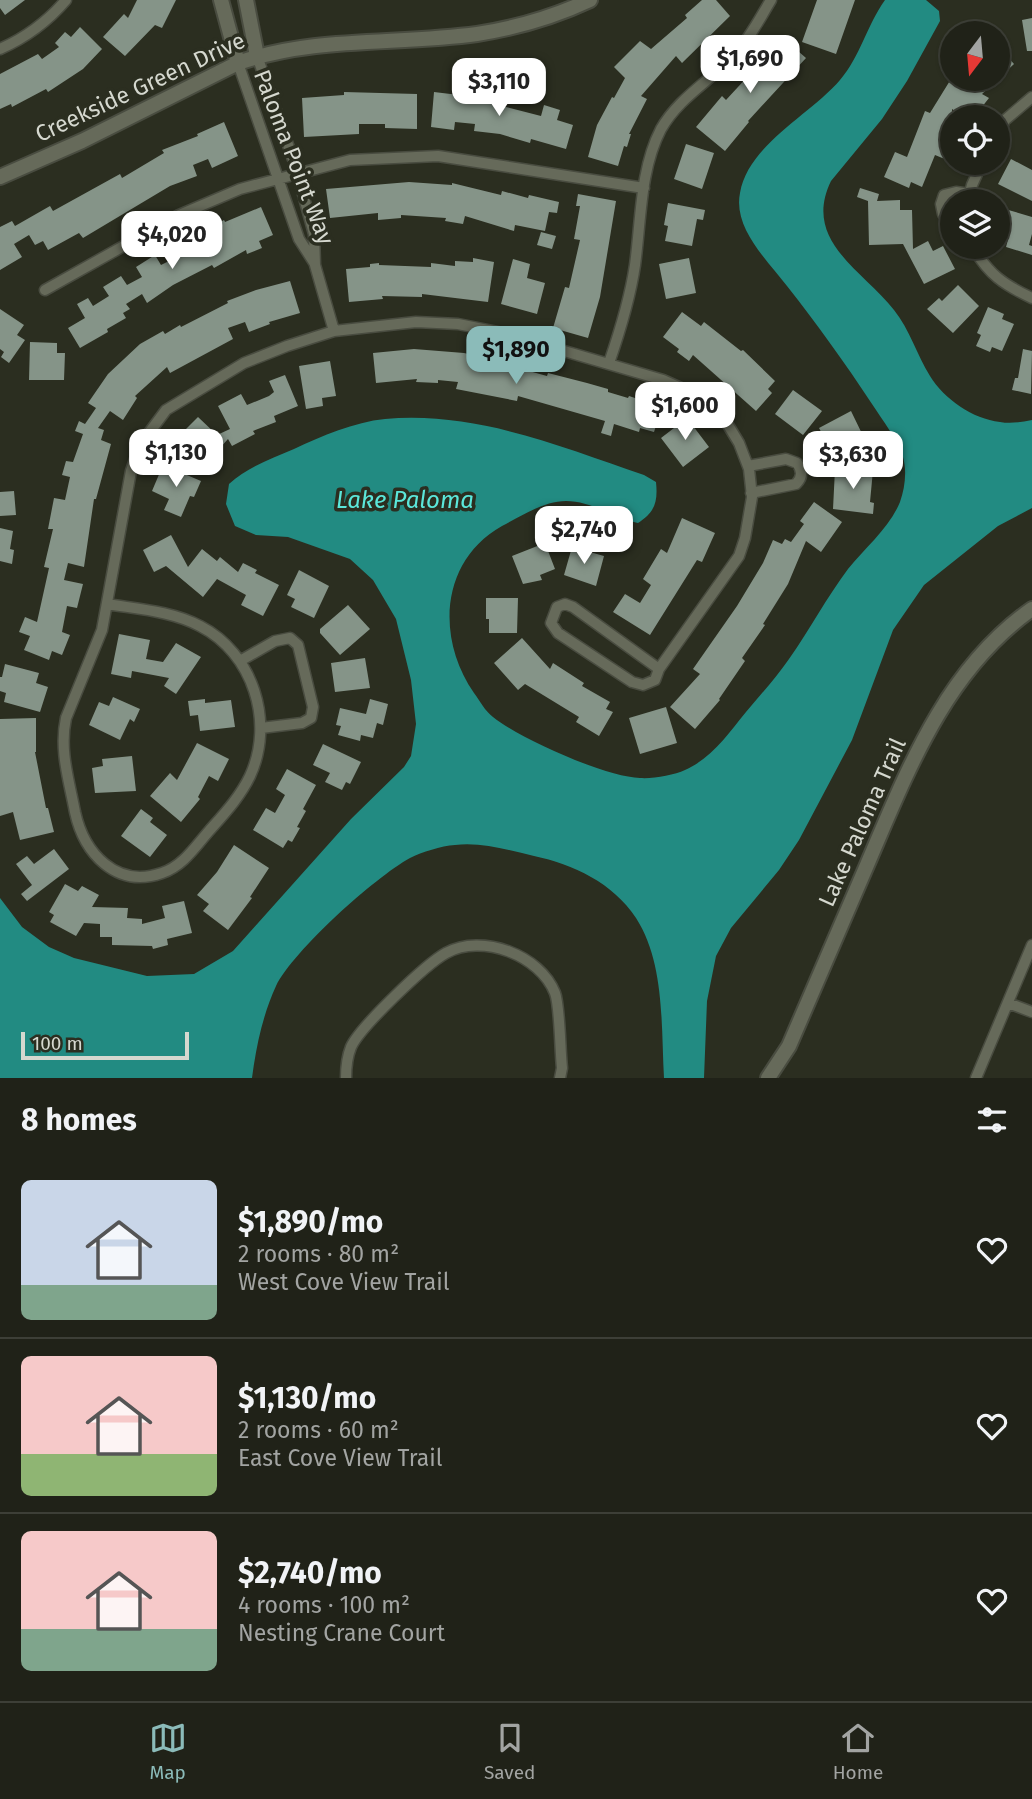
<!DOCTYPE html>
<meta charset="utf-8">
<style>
:root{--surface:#202218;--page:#2d2f25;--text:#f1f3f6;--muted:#a2a4a2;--line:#3d3f37;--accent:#8bbbb9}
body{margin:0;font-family:"Fira Sans",sans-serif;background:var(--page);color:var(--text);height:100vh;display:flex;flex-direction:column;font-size:26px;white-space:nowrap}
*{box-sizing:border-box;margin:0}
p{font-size:23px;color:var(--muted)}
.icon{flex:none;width:38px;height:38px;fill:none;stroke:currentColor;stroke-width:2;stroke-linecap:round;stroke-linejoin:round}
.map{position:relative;height:1078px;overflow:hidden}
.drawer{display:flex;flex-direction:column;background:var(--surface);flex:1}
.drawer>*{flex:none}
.needle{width:46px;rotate:196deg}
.fabs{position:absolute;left:940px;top:21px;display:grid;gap:14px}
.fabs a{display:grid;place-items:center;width:70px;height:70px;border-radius:50%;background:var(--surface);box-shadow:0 2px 5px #0004,0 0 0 2px var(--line);font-size:35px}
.scale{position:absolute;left:21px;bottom:18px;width:168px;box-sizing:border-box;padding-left:7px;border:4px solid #d5d8cf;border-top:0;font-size:19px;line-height:24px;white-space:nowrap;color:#d5d8cf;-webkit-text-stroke:5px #2b2e20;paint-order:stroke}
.price{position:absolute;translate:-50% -60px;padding:0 16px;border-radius:14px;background:#fff;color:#222;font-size:23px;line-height:46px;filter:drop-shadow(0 2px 4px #0008)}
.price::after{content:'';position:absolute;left:50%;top:42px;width:21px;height:16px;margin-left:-10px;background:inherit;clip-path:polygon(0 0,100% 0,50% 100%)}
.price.selected{background:var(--accent);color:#111}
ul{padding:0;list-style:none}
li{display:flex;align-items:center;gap:21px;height:175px;padding:0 21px}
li+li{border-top:2px solid var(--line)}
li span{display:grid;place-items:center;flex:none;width:196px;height:140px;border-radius:10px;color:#555}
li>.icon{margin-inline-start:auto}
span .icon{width:84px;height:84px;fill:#fffc;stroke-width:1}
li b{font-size:30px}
h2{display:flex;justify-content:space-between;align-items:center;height:84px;padding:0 21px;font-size:30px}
.dock{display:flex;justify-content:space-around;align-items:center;height:98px;border-top:2px solid var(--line);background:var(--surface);font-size:19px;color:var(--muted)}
.dock a{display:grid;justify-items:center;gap:4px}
.dock .selected{color:var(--accent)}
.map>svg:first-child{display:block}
.water{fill:#228b82}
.building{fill:#859488}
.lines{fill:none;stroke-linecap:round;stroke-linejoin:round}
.street-casing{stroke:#494c40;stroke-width:13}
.secondary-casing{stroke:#494c40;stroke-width:18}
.street{stroke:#666a5a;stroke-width:10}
.secondary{stroke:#666a5a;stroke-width:14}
.labels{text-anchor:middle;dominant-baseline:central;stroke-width:7;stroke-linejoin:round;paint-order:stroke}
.street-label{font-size:23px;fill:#d5d8cf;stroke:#2b2e20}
.water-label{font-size:24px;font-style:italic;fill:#5be7da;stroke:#2b2e20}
</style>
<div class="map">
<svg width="1032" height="1078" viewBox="0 0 1032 1078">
<rect width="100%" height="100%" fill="#2b2e20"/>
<path class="water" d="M885,0h41l13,11 1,10 -33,60 -25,38 -51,62c-29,60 32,89 63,129 16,20 23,45 36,66 14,23 43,43 70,46 11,2 22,0 32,-2v88l-34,18 -74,59 -31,45 -41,110 -53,100 -20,30 -48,58 -15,28 -9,45 -3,77h-40c-3,-52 1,-115 -28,-160 -23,-35 -63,-54 -102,-62 -26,-6 -52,-14 -79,-11 -14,1 -33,7 -45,13 -36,20 -116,92 -134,128 -13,28 -20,61 -24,92h-252v-180l22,29 27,20 25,11 73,18 47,-2 39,-23 118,-132 53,-52 7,-11 5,-32 -5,-44 -15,-61 -23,-39 -23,-21 -62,-22 -32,-2 -21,-9 -9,-22 3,-20c18,-17 42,-25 65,-35 28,-13 60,-27 91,-30 90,-8 175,27 259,56l12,7c2,20 -1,30 -18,41 -25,-5 -46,-22 -72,-22 -22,0 -45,15 -64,25 -62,35 -66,112 -28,167 6,8 11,18 19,24 27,22 113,60 147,61 13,1 34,-3 45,-8 27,-12 43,-36 61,-58 14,-17 30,-34 43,-53 21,-30 38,-62 59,-90 17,-21 42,-42 52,-67 5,-14 7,-31 3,-45 -7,-20 -20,-36 -31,-53 -27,-41 -55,-80 -85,-118 -20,-26 -54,-58 -47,-93 8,-48 70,-78 100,-113 20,-23 27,-55 45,-80z"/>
<path class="building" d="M0,0h25l-20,15 -5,-7z
M137,0h39l-14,28 -7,-3 -30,31 -22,-19 21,-23 4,4z
M702,0h14l14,16 -48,47 -6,-7 -35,40 6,3 -18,35h2l-4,13 -3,-1 -6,20 -30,-9 9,-32 15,-28 2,1 11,-20 -11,-11 26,-26 11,8 36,-31 -2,-3z
M817,0h38l-19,54 -34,-12z
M1032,18v33h-5l-5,-31z
M80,27l22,22 -19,20 -35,23 -2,-3 -34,18 -1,-3 -11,5v-35l38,-20 4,5 17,-12 -4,-4 10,-11 6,5z
M783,38l23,20 -58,63 1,1 -24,29 -29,-24 26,-31 4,4z
M998,46l16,18 -32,30 7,4 -15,19h-10l-12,-8v53l-17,-7 -13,32 -11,-5 -2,6 -25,-11 11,-25 12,5 18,-46 5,2 21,-34h47z
M468,91l31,3 -1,11 43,11 3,-11 16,5 -3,10 16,5 -7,24 -35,-10 -1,4 -30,-9 -26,-3 1,-7 -20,-2 -1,8 -23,-3 3,-35 33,4z
M344,92l73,2v35l-32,-1v-4h-26v10l-55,3 -2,-39 42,-3z
M224,122l14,34 -26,12 -4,-9 -15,6 4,11 -27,10 -87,52 -4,-5 -31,17 -5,-9 -8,4 -6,-10 -15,9 8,13 -22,13v-43l12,-6 3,5 35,-20 3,5 67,-37 2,4 42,-25 -2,-3 36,-14 -1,-2z
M686,144l28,9 -12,36 -28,-10z
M1011,159l21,11v31l-34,-17z
M409,182l43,3v-2l49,12 1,-4 26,7 1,-3 30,7 -2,11 -8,-1 -4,19 -30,-6 -1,6 -49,-15 -2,8 -18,-3 1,-3 -45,-3v3l-23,2v-7l-48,5 -4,-29z
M860,188l19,6 -2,7 23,-1v10h12l1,39 15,-8 5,10 10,-5 12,23 -31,15 -21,-40 -34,1 -1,-44 -11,-4z
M578,194l38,7 -16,96 -12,41 -35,-10 12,-41 4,1 11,-48 -6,-1 6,-33h-4z
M668,203l37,7 -2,10 -6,-1 -5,27 -27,-5 3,-15 -4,-1z
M261,207l12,28 -14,6 3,7 -15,6 -1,-4 -32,18 -2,-3 -39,20 -26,18 -5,-9 -16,10 4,5 -7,4 3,5 -19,11 1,3 -28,16 -12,-20 17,-10 -8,-14 11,-6 5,8 16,-10 -6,-9 18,-11 6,9 15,-8 -6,-10 19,-12 6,10 16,-8 -6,-10 18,-10 2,2 33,-19 1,2z
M1005,209l27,8v17l-3,11 3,1v9l-26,-8 3,-11 -11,-3z
M541,232l15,4 -4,13 -15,-4z
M473,258l21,4 -6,40 -66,-8v3l-40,-1 1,3 -34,3 -3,-33 24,-2v-3l9,-1v2l52,2v-4l24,3v-5l18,1z
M689,258l7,35 -30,6 -7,-35z
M513,259l17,5 -3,14 18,5 -8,31 -36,-10z
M290,281l10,32 -31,9 1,2 -21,8 -4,-10 -17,6 5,11 -63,34 -3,-6 -32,29 2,2 -14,22 -13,-9 -12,17 6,2 -3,10 10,4 -15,55h-2l-10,68 -16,-4 -4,17 19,4 -6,24 -10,-2 -5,26 8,3 -8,20 -10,-4 -3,9 -25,-10 6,-14 -11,-4 6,-15 12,5 12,-54 -5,-1 9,-38h-5l6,-31 11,2 5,-23 -8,-2 4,-14 7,1 10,-28 -8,-3 4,-10 6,3 11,-16 -8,-5 20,-29 32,-30 23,-13 2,3 15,-9 1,2 47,-24 -1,-2 29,-11z
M958,285l21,21 -26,27 -26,-24 12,-11 3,3z
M988,307l16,7 -2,5 12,5 -12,27 -10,-4 -2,5 -14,-6 5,-11 -4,-2z
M0,309l24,16 -7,10 8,5 -16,23 -8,-6 3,-5 -4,-3z
M682,312l19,14 3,-4 37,29 2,-1 32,31 -7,8 4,4 -16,18 -63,-56 -4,6 -12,-9 2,-3 -16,-12z
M30,342l27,1v10h8l-1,27h-35z
M414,349l50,4 36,8v2l47,13 1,-3 39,10 21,6v3l20,6 1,-2 33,11 -8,25 -14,-4 -1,4 -25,-8 -3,12 -10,-3 4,-12 -87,-25 -1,5 -61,-12 2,-7 -20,-2v3l-22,-1 1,-3 -41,4 -3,-30z
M1023,349l9,2 -1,43 -19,-4 3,-12h3z
M330,361l6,35 -14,2 1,8 -17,3 -7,-43z
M285,375l13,31 -24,10 2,6 -23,9 2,3 -23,12 -4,-7 -28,31 -19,-18 10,-10 -9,-9 16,-16 19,18 13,-6 -12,-23 23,-12 6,11 22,-9 5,-4 -5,-11z
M793,390l29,21 -19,24 -28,-21z
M851,411l16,33 -35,17 -6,-20 -7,-13z
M687,418l22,29 -26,20 -22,-29z
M163,465l38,16 -7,16 -4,-1 -9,21 -17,-7 5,-11 -17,-8z
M835,469l26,3v-3l12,1 -3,32 4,1 -1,11 -40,-5z
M14,491l2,24 -16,1v-24z
M814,502l28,20 -21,30 -15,-11 -18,43 -25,40 2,1 -23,33 3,3 -26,38 1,1 -25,29 -25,-22 30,-33 -7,-5 44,-63 26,-43 10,-23 9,4 3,-5 6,3 13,-18 -4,-3z
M682,518l33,15 -13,29 -5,-2 -47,75 -37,-23 12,-18 15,9 11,-18 -8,-6 18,-30 6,4z
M0,528l13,3 -3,18 4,1 -2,14 -12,-3z
M171,535l17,32 14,-18 15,12 3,-4 18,15 5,-9 14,7 -2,3 24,12 -16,31 -22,-11 5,-10 -29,-16 -14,18 -37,-31 -12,6 -11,-22z
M545,543l10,26 -15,6 2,5 -19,4 -11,-28z
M572,547l32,9 -8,30 -32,-11z
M299,570l30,16 -15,32 -23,-11 4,-8 -8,-4z
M486,598h32l-1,35h-28v-14h-3z
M348,605l22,24 -30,26 -20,-22v-4z
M119,634l31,6 -4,19 17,3 13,-19 25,14 -25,37 -12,-8 5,-8 -37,-7 -1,7 -20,-4z
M522,638l28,31 3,-6 31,20 -2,3 28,16 -4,7 7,3 -14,24 -23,-14 3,-5 -54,-33 -7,6 -24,-27z
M365,658l5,30 -35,4 -4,-29z
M5,664l34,9 -3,10 12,4 -8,25 -36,-10 2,-9 -6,-2v-14h2z
M113,697l27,12 -6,13 -4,-3 -10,21 -31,-15 10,-23 10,4z
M205,699v4l26,-3 4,27 -35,4 -2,-16 -8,1 -2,-15z
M370,699l18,5 -5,21 -6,-2 -4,15 -12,-3 -1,6 -22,-6 3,-9 -5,-1 4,-17 26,6z
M666,707l11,36 -37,11 -11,-36z
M36,718v34h-1l11,56h2l6,24 -34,8 -7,-28 -13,4v-97z
M197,743l32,16 -11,22 -9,-5 -11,21 2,2 -19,23 -31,-26 20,-23 7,7z
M323,744l38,18 -11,22 -4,-2 -4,8 -17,-8 5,-9 -17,-8z
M132,756l4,35 -41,2 -3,-25 11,-2 -1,-7z
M287,769l29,16 -13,24 3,2 -9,16 3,1 -8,14 -4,-2 -5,8 -30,-18 13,-22 9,5 10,-18 -9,-6z
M141,809l12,9 -3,4 17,13 -17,22 -29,-21z
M234,845l35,23 -19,29 2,1 -24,32 -25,-19 6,-7 -12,-9 20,-23z
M54,849l15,20 -42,32 -6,-7 11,-9 -16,-21 11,-8 7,8z
M65,884l13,7 4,-5 17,9 -7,12 36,1 -1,10 15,1v5l23,-6 -3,-12 22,-5 8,32 -25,6 1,6 -15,4 -1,-3 -40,-1v-8h-12v-13l-16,-1 -8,13 -26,-14 4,-7 -5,-3z"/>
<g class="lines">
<g class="street-casing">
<path id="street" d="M0,49c25,-11 48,-28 66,-49
M257,56l38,109 19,69 1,31 19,66
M238,63l61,176 16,25
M998,134l7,-14 27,-23
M968,201l4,-16 10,-22
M952,220l-9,-6 -2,-10 3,-9 12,-3 14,2
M973,247c15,27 31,38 59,51
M45,290l134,-75 61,-26 110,-29 88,-4 206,32
M609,363c11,-32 21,-64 26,-98 6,-44 5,-96 26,-136 18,-32 51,-49 75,-76 14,-15 24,-35 35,-53
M748,466l38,-7 11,4c5,7 6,14 -1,21l-45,9
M107,604c30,5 65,7 93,22 53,27 75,96 50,150 -10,21 -26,38 -41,55 -14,16 -26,35 -47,42 -46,16 -78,-20 -87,-61 -6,-32 -16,-62 -9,-94l36,-88 29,-159 9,-26 26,-35 78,-47 43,-17 47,-15 82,-9 42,2 45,9 160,47 38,17 24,23 14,23 10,26 3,28 -7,41 -6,18 -80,113
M565,604l8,3 86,62 -4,11 -12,5 -11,-3 -74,-49 -7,-10 6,-16z
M240,661l35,-20 15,-3 8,7 15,62 -2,11 -9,5 -41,5
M1008,1003l24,9
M346,1078c0,-11 1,-21 5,-31 9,-20 75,-83 95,-94 36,-20 94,2 109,40 5,13 5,58 7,75l-2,10
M976,1078l56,-133"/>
</g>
<g class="secondary-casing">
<path id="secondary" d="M221,0l17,63
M246,0l11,56
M0,177l82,-36 156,-78c77,-27 159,-18 239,-29 38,-6 79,-18 113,-34
M768,1078l21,-32c26,-61 52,-121 78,-181 40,-93 78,-195 165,-256"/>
</g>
<use href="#street" class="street"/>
<use href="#secondary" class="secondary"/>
</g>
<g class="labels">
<g class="street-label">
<text transform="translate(140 87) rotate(-25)">Creekside Green Drive</text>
<text transform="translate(294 157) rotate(69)">Paloma Point Way</text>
<text transform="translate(862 822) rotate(-66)">Lake Paloma Trail</text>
</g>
<g class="water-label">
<text x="405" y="500">Lake Paloma</text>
</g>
</g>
</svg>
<div class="fabs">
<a><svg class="needle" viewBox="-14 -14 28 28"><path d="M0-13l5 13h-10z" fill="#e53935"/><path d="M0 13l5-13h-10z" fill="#a2a4a2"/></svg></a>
<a><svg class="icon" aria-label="locate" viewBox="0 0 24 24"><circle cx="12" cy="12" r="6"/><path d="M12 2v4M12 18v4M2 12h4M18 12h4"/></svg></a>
<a><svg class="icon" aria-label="layers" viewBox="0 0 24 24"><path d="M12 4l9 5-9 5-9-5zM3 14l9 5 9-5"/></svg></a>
</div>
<div class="scale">100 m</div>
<b class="price" style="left:750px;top:95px">$1,690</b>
<b class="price" style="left:499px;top:118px">$3,110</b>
<b class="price" style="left:172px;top:271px">$4,020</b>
<b class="price selected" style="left:516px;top:386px">$1,890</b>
<b class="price" style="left:685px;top:442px">$1,600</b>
<b class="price" style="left:176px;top:489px">$1,130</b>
<b class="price" style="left:853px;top:491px">$3,630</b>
<b class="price" style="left:584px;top:566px">$2,740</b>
</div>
<section class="drawer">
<h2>8 homes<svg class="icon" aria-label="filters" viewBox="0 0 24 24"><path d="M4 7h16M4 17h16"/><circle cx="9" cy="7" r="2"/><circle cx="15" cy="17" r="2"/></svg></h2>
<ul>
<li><span style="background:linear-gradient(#c9d6e8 75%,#7fa58c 0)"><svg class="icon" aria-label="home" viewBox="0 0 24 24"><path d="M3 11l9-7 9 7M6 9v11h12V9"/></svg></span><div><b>$1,890/mo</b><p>2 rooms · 80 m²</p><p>West Cove View Trail</p></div><svg class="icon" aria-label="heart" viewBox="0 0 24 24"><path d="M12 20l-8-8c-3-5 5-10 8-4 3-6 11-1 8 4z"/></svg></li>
<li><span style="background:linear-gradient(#f6c9c9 70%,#8fb573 0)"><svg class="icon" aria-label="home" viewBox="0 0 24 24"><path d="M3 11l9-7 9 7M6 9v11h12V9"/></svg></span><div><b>$1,130/mo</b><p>2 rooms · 60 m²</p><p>East Cove View Trail</p></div><svg class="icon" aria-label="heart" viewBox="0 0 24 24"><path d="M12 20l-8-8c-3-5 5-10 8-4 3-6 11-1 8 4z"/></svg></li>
<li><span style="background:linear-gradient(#f6c9c9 70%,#7fa58c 0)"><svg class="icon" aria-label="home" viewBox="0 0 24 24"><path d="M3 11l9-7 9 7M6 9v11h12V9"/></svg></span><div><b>$2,740/mo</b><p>4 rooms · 100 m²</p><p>Nesting Crane Court</p></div><svg class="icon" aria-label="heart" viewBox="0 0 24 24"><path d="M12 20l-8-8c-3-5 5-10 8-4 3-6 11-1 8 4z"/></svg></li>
</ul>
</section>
<nav class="dock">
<a class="selected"><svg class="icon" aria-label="map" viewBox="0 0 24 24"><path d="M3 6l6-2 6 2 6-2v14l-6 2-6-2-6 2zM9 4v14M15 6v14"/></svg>Map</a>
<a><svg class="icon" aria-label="saved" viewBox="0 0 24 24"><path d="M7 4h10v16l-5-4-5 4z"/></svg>Saved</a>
<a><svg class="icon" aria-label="home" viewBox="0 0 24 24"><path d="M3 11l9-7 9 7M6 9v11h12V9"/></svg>Home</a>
</nav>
